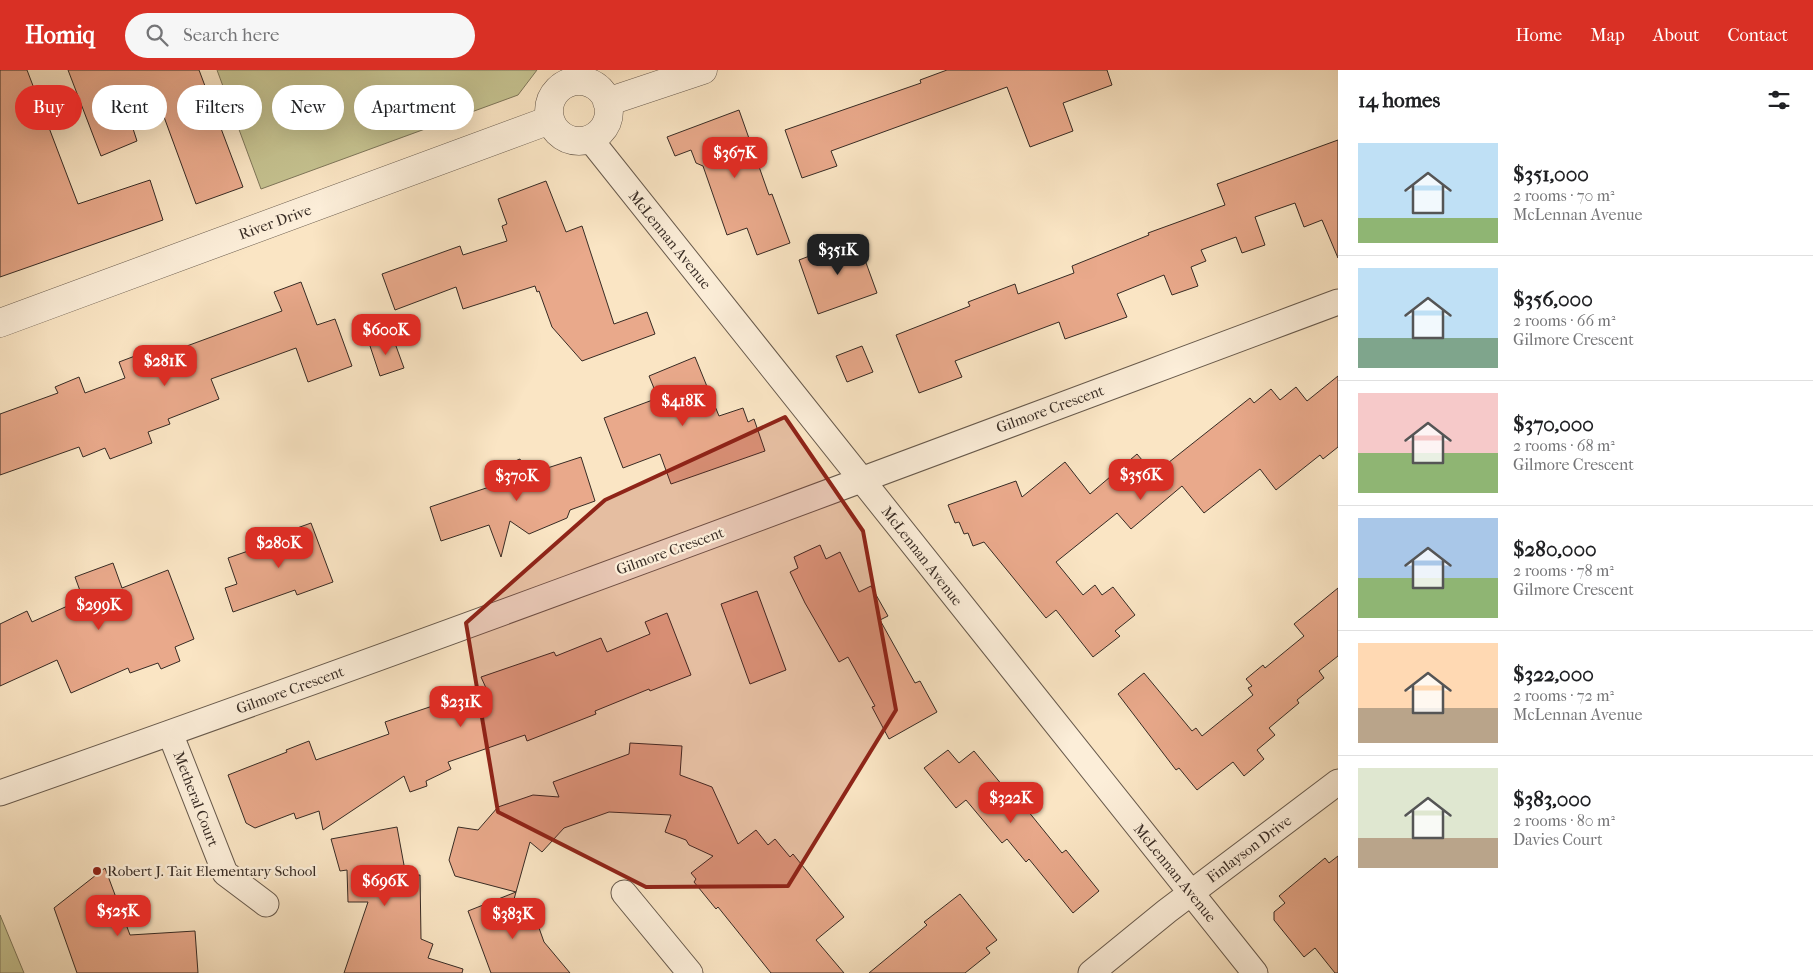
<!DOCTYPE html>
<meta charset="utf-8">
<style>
:root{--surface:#fff;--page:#f6f6f6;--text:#202124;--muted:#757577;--line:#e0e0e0;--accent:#d93025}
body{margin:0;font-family:"IM FELL French Canon",serif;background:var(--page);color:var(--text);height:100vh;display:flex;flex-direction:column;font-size:19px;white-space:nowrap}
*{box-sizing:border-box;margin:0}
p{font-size:16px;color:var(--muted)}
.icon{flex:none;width:28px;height:28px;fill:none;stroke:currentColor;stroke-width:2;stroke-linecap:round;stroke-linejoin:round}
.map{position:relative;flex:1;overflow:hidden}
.panel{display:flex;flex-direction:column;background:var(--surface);width:475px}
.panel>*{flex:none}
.guide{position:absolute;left:15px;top:15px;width:475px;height:45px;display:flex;gap:10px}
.price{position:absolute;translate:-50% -42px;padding:0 11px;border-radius:10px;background:var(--accent);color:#fff;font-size:16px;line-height:32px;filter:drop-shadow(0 1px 2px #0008)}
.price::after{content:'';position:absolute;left:50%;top:30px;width:15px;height:11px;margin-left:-8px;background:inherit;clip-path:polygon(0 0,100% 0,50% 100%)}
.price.active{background:#222;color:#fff}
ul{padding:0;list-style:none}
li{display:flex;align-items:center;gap:15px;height:125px;padding:0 20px}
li+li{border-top:1px solid var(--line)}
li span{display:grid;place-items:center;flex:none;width:140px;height:100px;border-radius:0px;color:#555}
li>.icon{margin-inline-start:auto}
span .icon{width:60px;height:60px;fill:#fffc;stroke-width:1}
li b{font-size:21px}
h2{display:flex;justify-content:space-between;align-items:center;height:60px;padding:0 20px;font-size:21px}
.pill{padding:0 18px;border-radius:22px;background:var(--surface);box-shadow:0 5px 20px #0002;font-size:18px;line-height:45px}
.pill.active{background:var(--accent);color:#fff}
header{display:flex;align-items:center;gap:30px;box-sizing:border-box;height:70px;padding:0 25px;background:var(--accent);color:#fff}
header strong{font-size:24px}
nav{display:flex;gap:28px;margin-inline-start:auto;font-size:18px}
.search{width:350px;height:45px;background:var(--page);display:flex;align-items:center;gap:12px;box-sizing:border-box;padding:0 18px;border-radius:28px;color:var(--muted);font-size:19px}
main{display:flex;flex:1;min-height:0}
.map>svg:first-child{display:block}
.green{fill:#c5c290;stroke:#7e765a}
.building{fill:#e9a98b;stroke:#372b24}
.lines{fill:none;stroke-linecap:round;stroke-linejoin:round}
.minor-casing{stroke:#685a4c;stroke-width:27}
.tertiary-casing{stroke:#685a4c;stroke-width:29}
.minor{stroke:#fceed9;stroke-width:25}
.tertiary{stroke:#fceed9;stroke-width:28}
.marked{fill:#8f2418;fill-opacity:0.2;stroke:#8f2418;stroke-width:4;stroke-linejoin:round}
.poi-dot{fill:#8f2418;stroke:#fceed9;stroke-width:2}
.labels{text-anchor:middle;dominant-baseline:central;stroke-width:4.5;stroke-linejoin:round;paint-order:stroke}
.street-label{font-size:15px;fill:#372b24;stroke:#fceed9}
.poi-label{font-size:15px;fill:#372b24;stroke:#fceed9;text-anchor:start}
</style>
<header>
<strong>Homiq</strong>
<div class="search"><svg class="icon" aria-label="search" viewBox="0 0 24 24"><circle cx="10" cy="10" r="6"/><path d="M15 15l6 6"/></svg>Search here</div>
<nav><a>Home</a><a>Map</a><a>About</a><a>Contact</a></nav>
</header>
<main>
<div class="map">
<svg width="1338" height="903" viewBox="0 0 1338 903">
<rect width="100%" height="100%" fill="#fae5c4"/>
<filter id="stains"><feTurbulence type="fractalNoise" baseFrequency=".004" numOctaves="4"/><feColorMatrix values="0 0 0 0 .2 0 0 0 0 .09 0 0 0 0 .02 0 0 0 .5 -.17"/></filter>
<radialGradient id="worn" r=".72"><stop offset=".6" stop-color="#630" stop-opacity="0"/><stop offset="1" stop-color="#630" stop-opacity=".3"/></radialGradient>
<path class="green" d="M217,0h320l-19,25 -257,94z
M0,845l24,58h-24z"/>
<path class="building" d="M0,0h27l51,134 72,-24 13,40 -163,57z
M68,0h131l44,117 -47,17 -43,-117 -30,11 14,43 -36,15z
M947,0h160l5,15 -49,18 10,28 -43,16 -23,-60 -176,64 6,15 -35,12 -17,-48 136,-47 -1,-3z
M739,40l30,85 3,-1 18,49 -33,12 -10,-27 -20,7 -24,-69 -7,-3 -5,-13 -16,6 -8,-19z
M1338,70v118l-16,-38 -18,7 -9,-24 -40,14 10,28 -23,8 -6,-16 -35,13 5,11 -15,6 7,19 -26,9 -8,-20 -47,19 10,23 -62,22 -6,-17 -104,39 7,16 -43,16 -23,-58 74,-29 -2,-4 47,-18 3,10 56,-21 -2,-7 77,-31 -1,-2 77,-28 -8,-21z
M546,111l20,51 16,-6 32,98 33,-12 8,22 -73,27 -30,-34 -13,-36 -2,1 -2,-6 -72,23 -7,-22 -61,23 -13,-36 78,-28 3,9 44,-14 -5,-15 5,-2 -9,-25z
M857,168l20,55 -59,21 -19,-54z
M301,212l16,43 18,-6 17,47 -44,16 -12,-34 -85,31 8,20 -51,20 2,5 -22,8 4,11 -42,16 -5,-11 -22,9 -4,-10 -79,28v-61l58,-21 -3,-6 24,-10 6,16 40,-15 -6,-16 24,-9 3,8 136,-50 -8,-19z
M392,265l12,33 -24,8 -11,-33z
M862,276l11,26 -26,10 -11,-26z
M695,287l24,59 24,-8 5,14 6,-3 11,32 -94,33 -11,-30 -37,14 -19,-50 54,-20 -9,-22z
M1338,306v71l-15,12 -3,-4 -44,35 -16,-21 -56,44 -22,-27 -51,43 -14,-16 -61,49 27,33 12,-10 7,10 11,-8 22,28 -20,16 5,5 -27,21 -37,-47 -10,8 -62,-76 -11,4 -5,-13 -4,1 -5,-12 -4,1 -7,-18 68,-24 6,16 43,-35 25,32 47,-40 17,20 96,-76 4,5 17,-14 9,11 16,-13 11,14z
M581,387l14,44 -25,9 -3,8 -38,16 -19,-13 -9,36 -12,-32 -48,16 -11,-34 71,-24 -5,-14 24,-10 6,16z
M311,453l22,59 -36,13 -2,-5 -62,22 -8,-24 12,-4 -9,-26 49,-17 -2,-5z
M820,475l6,14 14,-7 19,40 12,-6 17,30 -8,4 35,63 5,-2 17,31 -48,27 -17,-32 3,-1 -27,-49 -9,5 -34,-59 -15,-31 8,-4 -4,-11z
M113,493l9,25 46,-18 26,69 -19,8 5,14 -19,8 -3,-6 -28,10 -2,-5 -57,25 -14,-33 -57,26v-62l27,-13 5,11 51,-23 -8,-22z
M1338,518v68l-19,15 5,7 -27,22 2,3 -30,25 6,7 -18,15 7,9 -20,17 -11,-14 -36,28 -18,-22 -3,2 -58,-76 26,-21 48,58 4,-3 6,8 51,-41 -5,-7 4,-2 -6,-7 17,-14 2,3 39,-32 -10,-12z
M757,521l29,79 -36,14 -29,-80z
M667,543l24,62 -41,16 -1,-2 -54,22 1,3 -69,27 -2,-6 -77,27 3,7 -25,12 1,5 -17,6 -6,-16 -81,54 -4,-19 -23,8 -2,-6 -39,15 -9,-5 -18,-48 59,-23 -1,-2 23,-9 7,19 73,-26 -4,-12 101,-34 -5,-11 73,-25 2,4 45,-18 6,14 43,-18 -5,-12z
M630,673l52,3 -2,29 32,12 26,57 18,-14 12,15 7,-6 15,18 3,-3 51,63 -28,23 28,33h-73l-53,-66 -2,2 -22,-27 2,-3 -5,-6 22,-17 -24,-11 -3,-5 -21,-8 6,-17 -62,-3 -45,16 -22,24 -12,-10 -14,50 -61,-16 -6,-16 9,-33 20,3 20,-23 35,-12 26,2 -6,-15 76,-28z
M948,680l11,13 15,-12 38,46 3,-2 47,58 4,-3 33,41 -26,22 -44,-54 -3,3 -19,-23 -5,4 -36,-43 -10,8 -32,-40z
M397,757l9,49 14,-1 1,64 12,5 -5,14 35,11 -1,4h-118l24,-71h-20l-1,-32 -7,1 -9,-32z
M1338,786v117h-3l-20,-25 -11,9 -30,-37v-8l11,-9 -6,-7 46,-38 4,5z
M105,798l25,67 65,-4 3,42h-121l-23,-65z
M516,822l-8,29 25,-10 11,31 26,31h-79l-23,-62z
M960,824l37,46 -11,8 4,5 -25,20h-96l58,-48 -3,-3z"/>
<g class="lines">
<g class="minor-casing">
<path id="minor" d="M590,69l665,834
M170,663l55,140 41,31
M0,723c448,-157 893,-325 1338,-491
M624,823l66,80
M1091,903l76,-62 171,-129"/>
</g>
<g class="tertiary-casing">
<path id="tertiary" d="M549 41a30 30 0 1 1 60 0a30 30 0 1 1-60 0Z
M607,32l96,-32
M0,253l550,-203"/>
</g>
<use href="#minor" class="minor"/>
<use href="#tertiary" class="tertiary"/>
</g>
<path class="marked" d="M785,347l78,114 33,179 -108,176 -142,1 -148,-75 -32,-189 139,-123z"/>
<circle class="poi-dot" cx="97" cy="801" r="5"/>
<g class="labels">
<g class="street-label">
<text transform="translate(275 152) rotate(-20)">River Drive</text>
<text transform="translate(670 170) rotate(51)">McLennan Avenue</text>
<text transform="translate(1050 339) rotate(-20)">Gilmore Crescent</text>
<text transform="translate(670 481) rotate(-20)">Gilmore Crescent</text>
<text transform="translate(922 486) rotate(52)">McLennan Avenue</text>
<text transform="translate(290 620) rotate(-20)">Gilmore Crescent</text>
<text transform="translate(196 729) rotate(69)">Metheral Court</text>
<text transform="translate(1249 779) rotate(-37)">Finlayson Drive</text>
<text transform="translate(1175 803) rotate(51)">McLennan Avenue</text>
</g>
<g class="poi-label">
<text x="107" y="801">Robert J. Tait Elementary School</text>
</g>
</g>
<rect width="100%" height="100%" filter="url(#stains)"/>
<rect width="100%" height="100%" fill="url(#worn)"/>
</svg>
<b class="price" style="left:735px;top:109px">$367K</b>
<b class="price active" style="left:838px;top:206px">$351K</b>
<b class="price" style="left:386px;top:286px">$600K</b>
<b class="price" style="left:165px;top:317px">$281K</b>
<b class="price" style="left:683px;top:357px">$418K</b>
<b class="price" style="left:1141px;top:431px">$356K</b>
<b class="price" style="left:517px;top:432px">$370K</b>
<b class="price" style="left:279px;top:499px">$280K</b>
<b class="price" style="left:99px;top:561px">$299K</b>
<b class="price" style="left:461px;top:658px">$231K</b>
<b class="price" style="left:1011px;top:754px">$322K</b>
<b class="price" style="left:385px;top:837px">$696K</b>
<b class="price" style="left:118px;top:867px">$525K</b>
<b class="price" style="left:513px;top:870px">$383K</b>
<div class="guide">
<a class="pill active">Buy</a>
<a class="pill">Rent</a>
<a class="pill">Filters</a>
<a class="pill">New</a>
<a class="pill">Apartment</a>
</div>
</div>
<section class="panel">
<h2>14 homes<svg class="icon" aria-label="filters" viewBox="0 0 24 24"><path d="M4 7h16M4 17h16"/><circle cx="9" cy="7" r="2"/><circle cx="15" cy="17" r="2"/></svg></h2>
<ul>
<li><span style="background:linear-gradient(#bfe0f5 75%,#8fb573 0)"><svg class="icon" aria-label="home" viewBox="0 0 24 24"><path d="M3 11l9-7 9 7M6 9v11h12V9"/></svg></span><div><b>$351,000</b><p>2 rooms · 70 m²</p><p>McLennan Avenue</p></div></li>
<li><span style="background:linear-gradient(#bfe0f5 70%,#7fa58c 0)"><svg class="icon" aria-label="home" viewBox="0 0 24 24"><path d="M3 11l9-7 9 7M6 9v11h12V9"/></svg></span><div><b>$356,000</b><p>2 rooms · 66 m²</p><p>Gilmore Crescent</p></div></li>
<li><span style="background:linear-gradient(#f6c9c9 60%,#8fb573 0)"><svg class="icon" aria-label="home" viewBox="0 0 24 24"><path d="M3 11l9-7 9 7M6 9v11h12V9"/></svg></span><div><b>$370,000</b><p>2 rooms · 68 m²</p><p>Gilmore Crescent</p></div></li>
<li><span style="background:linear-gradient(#a9c7e8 60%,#8fb573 0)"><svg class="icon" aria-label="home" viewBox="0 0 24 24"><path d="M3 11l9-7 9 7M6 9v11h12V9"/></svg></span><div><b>$280,000</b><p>2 rooms · 78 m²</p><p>Gilmore Crescent</p></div></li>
<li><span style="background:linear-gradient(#ffd9b3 65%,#b9a48a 0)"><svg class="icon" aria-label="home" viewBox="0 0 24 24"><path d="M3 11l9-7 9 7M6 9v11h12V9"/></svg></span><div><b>$322,000</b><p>2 rooms · 72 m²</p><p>McLennan Avenue</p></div></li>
<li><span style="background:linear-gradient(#dfe7d0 70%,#b9a48a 0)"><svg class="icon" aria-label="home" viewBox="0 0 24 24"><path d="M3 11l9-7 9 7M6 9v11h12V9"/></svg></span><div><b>$383,000</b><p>2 rooms · 80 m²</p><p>Davies Court</p></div></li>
</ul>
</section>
</main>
